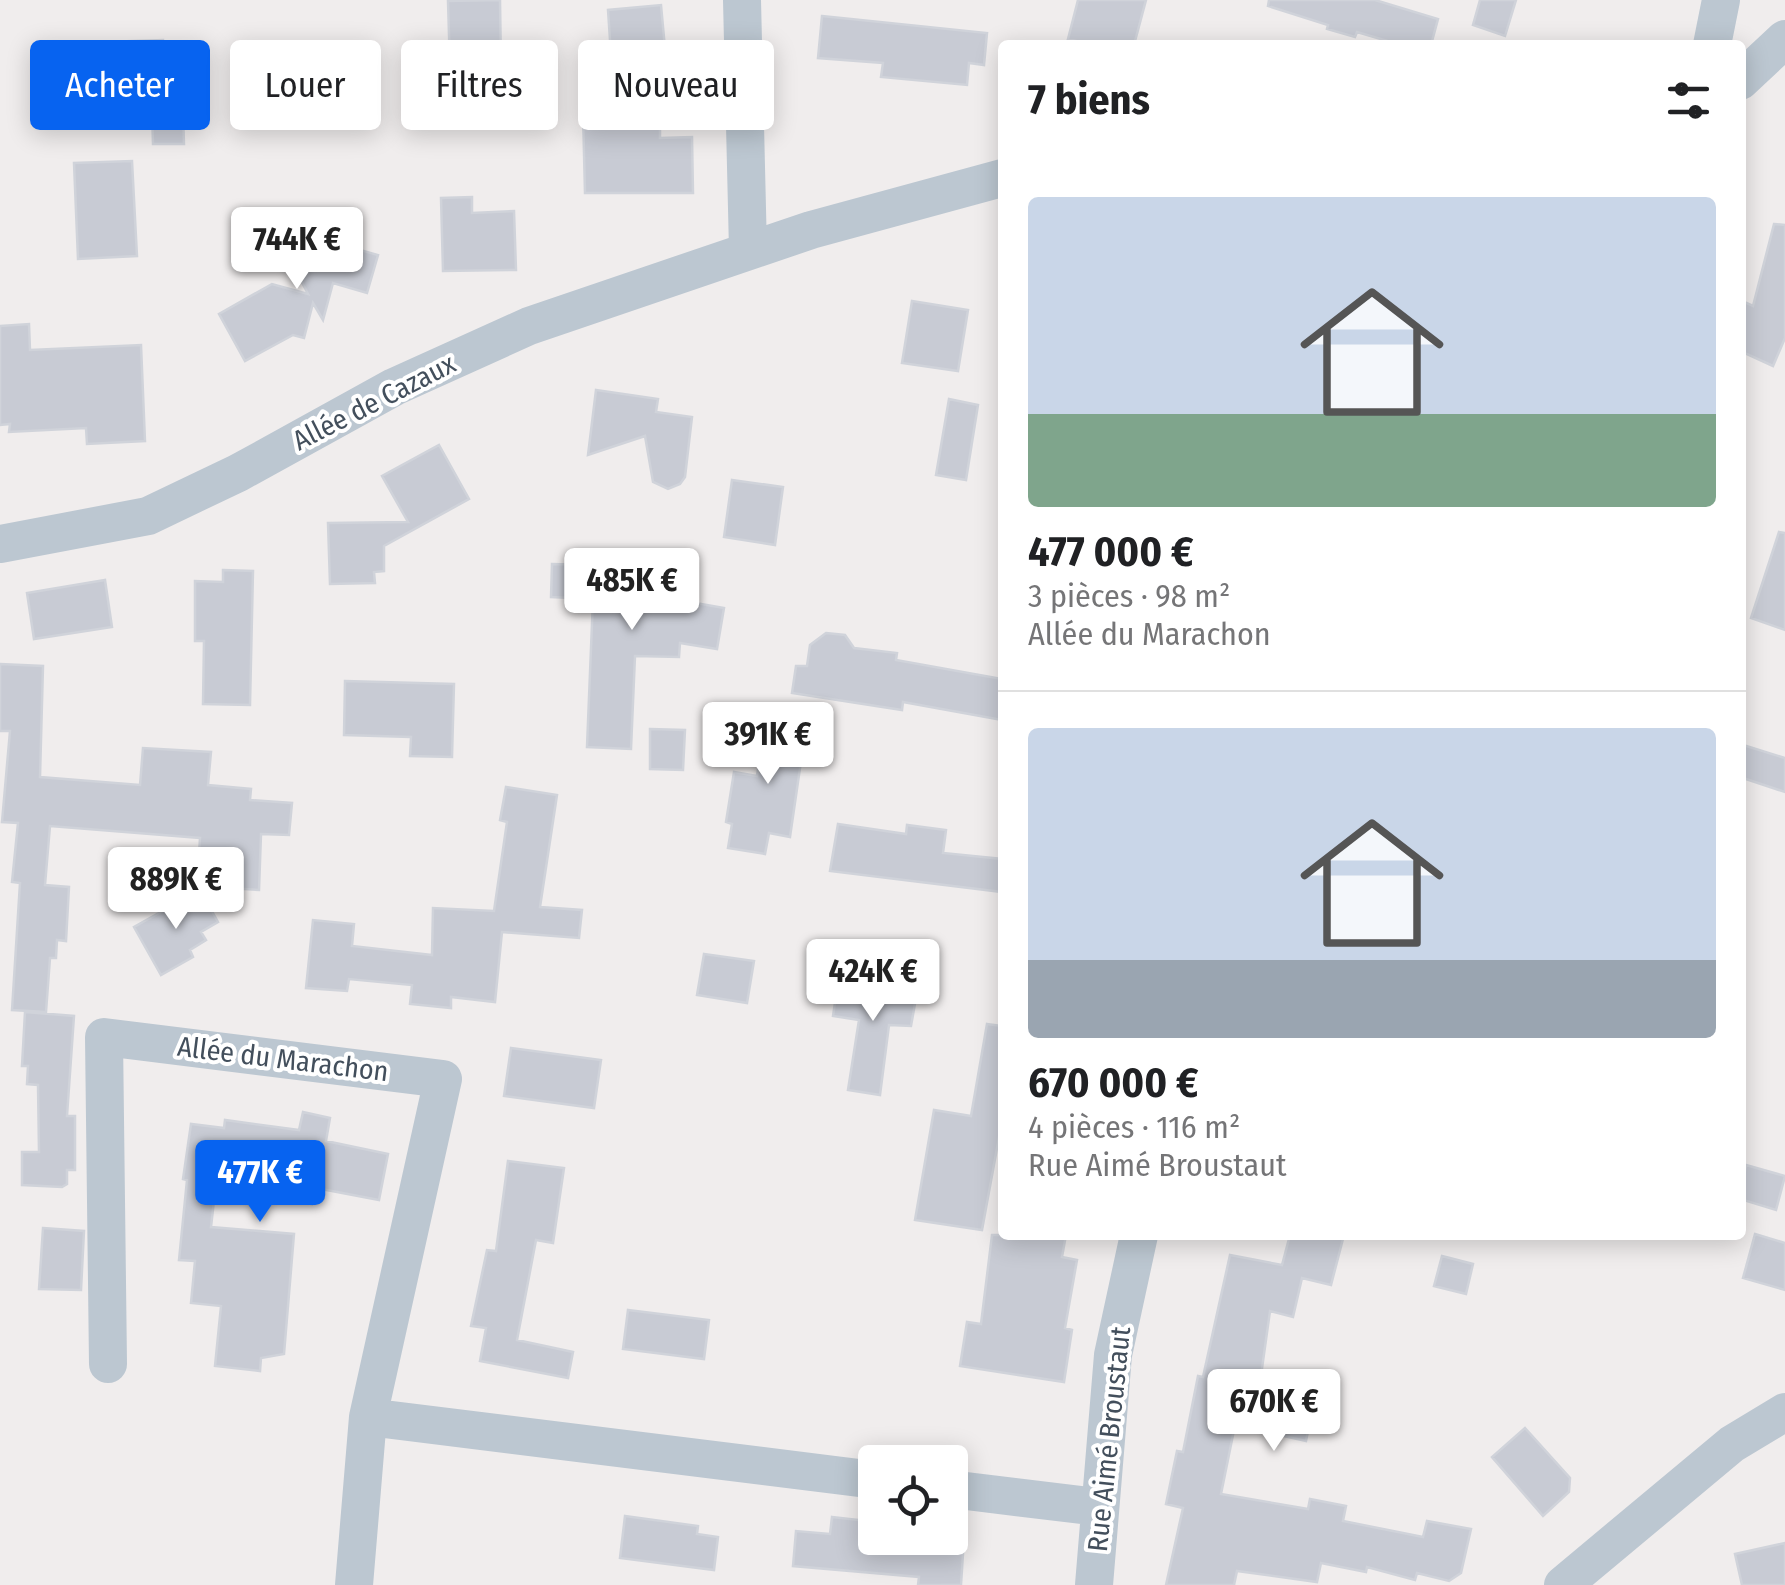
<!DOCTYPE html>
<html lang="fr">
<meta charset="utf-8">
<style>
:root{--surface:#fff;--page:#f6f6f6;--text:#202124;--muted:#757577;--line:#e0e0e0;--accent:#0763f0}
body{margin:0;font-family:"Fira Sans Condensed",sans-serif;background:var(--page);color:var(--text);height:100vh;display:flex;flex-direction:column;font-size:38px;white-space:nowrap}
*{box-sizing:border-box;margin:0}
p{font-size:32px;color:var(--muted)}
.icon{flex:none;width:55px;height:55px;fill:none;stroke:currentColor;stroke-width:2;stroke-linecap:round;stroke-linejoin:round}
.map{position:relative;flex:1;overflow:hidden}
.drawer{position:absolute;left:998px;top:40px;width:748px;height:1200px;display:flex;flex-direction:column;background:var(--surface);border-radius:10px;box-shadow:0 5px 25px #0003}
.drawer>*{flex:none}
.guide{position:absolute;left:30px;top:40px;width:818px;height:90px;display:flex;gap:20px}
.tools{position:absolute;left:858px;top:1445px;display:grid;gap:20px}
.tools a{display:grid;place-items:center;width:110px;height:110px;border-radius:10px;background:var(--surface);box-shadow:0 5px 25px #0003;font-size:50px}
.price{position:absolute;translate:-50% -85px;padding:0 22px;border-radius:10px;background:#fff;color:#222;font-size:32px;line-height:65px;filter:drop-shadow(0 2px 5px #0008)}
.price::after{content:'';position:absolute;left:50%;top:60px;width:30px;height:22px;margin-left:-15px;background:inherit;clip-path:polygon(0 0,100% 0,50% 100%)}
.price.on{background:var(--accent);color:#fff}
ul{padding:0;list-style:none}
li{display:grid;align-content:center;gap:20px;height:530px;padding:0 30px}
li+li{border-top:2px solid var(--line)}
li span{display:grid;place-items:center;height:310px;border-radius:10px;color:#555}
li>.icon{margin-inline-start:auto}
span .icon{width:180px;height:180px;fill:#fffc;stroke-width:1}
li b{font-size:42px}
h2{display:flex;justify-content:space-between;align-items:center;height:120px;padding:0 30px;font-size:42px}
.tag{padding:0 35px;border-radius:10px;background:var(--surface);box-shadow:0 5px 25px #0003;font-size:35px;line-height:90px}
.tag.on{background:var(--accent);color:#fff}
.map>svg:first-child{display:block}
.building{fill:#c8cbd4;stroke:#d0d3da;stroke-width:2.5}
.lines{fill:none;stroke-linecap:round;stroke-linejoin:round}
.minor{stroke:#bcc7d1;stroke-width:38}
.labels{text-anchor:middle;dominant-baseline:central;stroke-width:8;stroke-linejoin:round;paint-order:stroke}
.street-label{font-size:28px;fill:#434f5c;stroke:#fff}
</style>
<div class="map">
<svg width="1785" height="1585" viewBox="0 0 1785 1585">
<rect width="100%" height="100%" fill="#f0eded"/>
<path class="building" d="M500,0l1,67 -51,1 -2,-67z
M1078,0h68l-12,45h-42l-24,-6z
M1269,0h106l63,19 -7,26h-30l-44,-13 -2,5 -28,-8 1,-4 -60,-19z
M1480,0h36l-11,36 -32,-11z
M661,5l7,76 -8,1v56l32,-1 1,56h-108l-2,-79 45,-3 -5,-58 -12,2 -3,-45z
M822,16l165,17 -3,32 -15,-2 -2,22 -86,-8 2,-14 -65,-5z
M163,40l3,53 -87,5 -3,-55z
M183,112l1,32h-31l-1,-31z
M132,161l5,95 -59,3 -4,-96z
M472,197v16l42,-2 2,59 -73,1 -2,-73z
M1774,224l11,1v113l-12,28 -33,-15v-51l13,6z
M272,225l106,30 -11,38 -34,-10 -10,37 -10,-17 -9,35 -11,-3 -48,26 -26,-47 53,-30 36,10z
M912,301l56,9 -10,61 -56,-8z
M29,324l1,26 111,-5 4,96 -58,3 -1,-16 -77,4 1,-8 -10,1v-99z
M596,390l62,9 -2,13 36,5 -7,60 -5,7 -12,5 -15,-7 -8,-46 -57,19z
M949,399l29,6 -12,75 -30,-5z
M439,445l30,54 -85,47v25l-10,1 1,11 -45,1 -2,-61 80,-1 -26,-46z
M732,480l51,7 -8,58 -51,-8z
M1779,532l6,1v97l-34,-12z
M552,564l143,4 -5,34 34,6 -7,41 -37,-6 -1,14 -44,-1 -4,93 -44,-2 6,-148 -42,-2z
M223,570l30,1 -3,134 -47,-1 1,-63h-9v-60l28,1z
M105,580l7,47 -78,12 -7,-46z
M826,633l19,2 9,13 43,5 -1,7 106,19v41l-99,-18 -1,8 -110,-17 4,-27h11l3,-21z
M0,664l43,2 -3,111 100,8 3,-37 68,4 -3,33 43,4 -1,11 42,3 -3,32 -28,-1 -2,56 -62,-4 3,-48 -150,-12 -5,59 24,2 -3,54 -9,-1 -1,18h-6l-4,54 -34,-2 8,-127 -8,-1 6,-59 -16,-1 8,-91h-10z
M345,681l109,3 -2,73 -42,-1 1,-19 -67,-2z
M766,714l41,6 -17,117 -21,-4 -4,21 -37,-6 4,-24 -6,-2 8,-50 23,4z
M650,729l35,1 -2,40 -33,-1z
M1740,744l45,14v34l-45,-15z
M506,787l51,8 -17,112 42,3 -3,28 -77,-6 -7,70 -44,-5v11l-41,-4 2,-19 -63,-6 -2,12 -41,-3 7,-68 41,4 -2,22 80,9 1,-47 61,3 13,-89 -7,-2z
M838,824l68,10 1,-9 39,5 -3,23 59,6v33l-172,-21z
M200,890l18,32 -17,10 5,8 -16,10 3,7 -32,18 -27,-48z
M704,954l50,7 -7,42 -50,-8z
M839,975l79,12 -7,39 -22,-1 -9,70 -32,-5 11,-70 -26,-4z
M25,1012l49,4 -7,100h8v54h-8v14l-5,3 -40,-2v-33h17l-1,-67 -11,-1 1,-18h-6z
M987,1024l15,2v95l-20,109 -67,-10 19,-110 37,6z
M511,1048l90,12 -7,48 -90,-12z
M303,1112l27,6 -4,23 62,13 -9,46 -63,-12 -4,16 -26,-5 3,-17 -11,-2v-6l-60,-9 -7,62 83,7 -10,120 -23,4 -1,13 -45,-5 6,-60 -30,-3 4,-42 -16,-1 8,-80 -4,-1 8,-55 33,4 1,-8 74,10z
M508,1161l56,7 -11,75 -17,-3 -19,100 56,12 -5,26 -88,-17 6,-33 -15,-2 16,-76 9,1z
M1746,1165l39,11 -9,34 -36,-11z
M43,1228l41,3 -3,59 -42,-1z
M1755,1234l30,9v47l-42,-12z
M992,1235h74l-4,22 15,3 -12,68 7,2 -8,52 -104,-16 7,-44 14,2z
M1290,1235h54l-13,50 -29,-7 -9,39 -23,-6 -12,86 54,15 -6,29 -71,-16 -14,69 87,15 2,-10 36,7 -3,15 80,16 4,-16 44,8 -10,44 -12,8 -32,-8 -2,7 -48,-13 -1,5 -45,-9 -4,19 -80,-11 -3,14h-68l17,-77 -17,-4 11,-53 6,1 15,-76 5,1 27,-122 52,10z
M1442,1256l31,8 -7,30 -32,-8z
M628,1310l81,10 -5,39 -81,-10z
M1525,1428l45,50 -1,14 -26,24 -51,-59z
M625,1516l73,10 -1,8 21,3 -4,33 -94,-12z
M832,1517l36,4 -1,10 8,1v6h89l-3,47h-43l1,-8 -126,-11 3,-35 34,3z
M1785,1543v42h-43l-7,-31z"/>
<g class="lines">
<path class="minor" d="M742,0l6,250
M1712,45l9,-45
M1740,81l45,-42
M0,544l148,-28 90,-43 156,-86 135,-61 282,-96 191,-52
M108,1364l-4,-327 339,42 -75,338
M950,1489l148,18
M354,1585l14,-168 507,63
M1094,1585l19,-230 26,-120
M1563,1585l169,-141 53,-32"/>
</g>
<g class="labels">
<g class="street-label">
<text transform="translate(374 402) rotate(-27)">Allée de Cazaux</text>
<text transform="translate(283 1059) rotate(7)">Allée du Marachon</text>
<text transform="translate(1109 1439) rotate(-84)">Rue Aimé Broustaut</text>
</g>
</g>
</svg>
<div class="tools">
<a><svg class="icon" aria-label="locate" viewBox="0 0 24 24"><circle cx="12" cy="12" r="6"/><path d="M12 2v4M12 18v4M2 12h4M18 12h4"/></svg></a>
</div>
<b class="price" style="left:297px;top:292px">744K €</b>
<b class="price" style="left:632px;top:633px">485K €</b>
<b class="price" style="left:768px;top:787px">391K €</b>
<b class="price" style="left:176px;top:932px">889K €</b>
<b class="price" style="left:873px;top:1024px">424K €</b>
<b class="price on" style="left:260px;top:1225px">477K €</b>
<b class="price" style="left:1274px;top:1454px">670K €</b>
<div class="guide">
<a class="tag on">Acheter</a>
<a class="tag">Louer</a>
<a class="tag">Filtres</a>
<a class="tag">Nouveau</a>
</div>
<section class="drawer">
<h2>7 biens<svg class="icon" aria-label="filters" viewBox="0 0 24 24"><path d="M4 7h16M4 17h16"/><circle cx="9" cy="7" r="2"/><circle cx="15" cy="17" r="2"/></svg></h2>
<ul>
<li><span style="background:linear-gradient(#c9d6e8 70%,#7fa58c 0)"><svg class="icon" aria-label="home" viewBox="0 0 24 24"><path d="M3 11l9-7 9 7M6 9v11h12V9"/></svg></span><div><b>477 000 €</b><p>3 pièces · 98 m²</p><p>Allée du Marachon</p></div></li>
<li><span style="background:linear-gradient(#c9d6e8 75%,#9aa5b1 0)"><svg class="icon" aria-label="home" viewBox="0 0 24 24"><path d="M3 11l9-7 9 7M6 9v11h12V9"/></svg></span><div><b>670 000 €</b><p>4 pièces · 116 m²</p><p>Rue Aimé Broustaut</p></div></li>
</ul>
</section>
</div>
